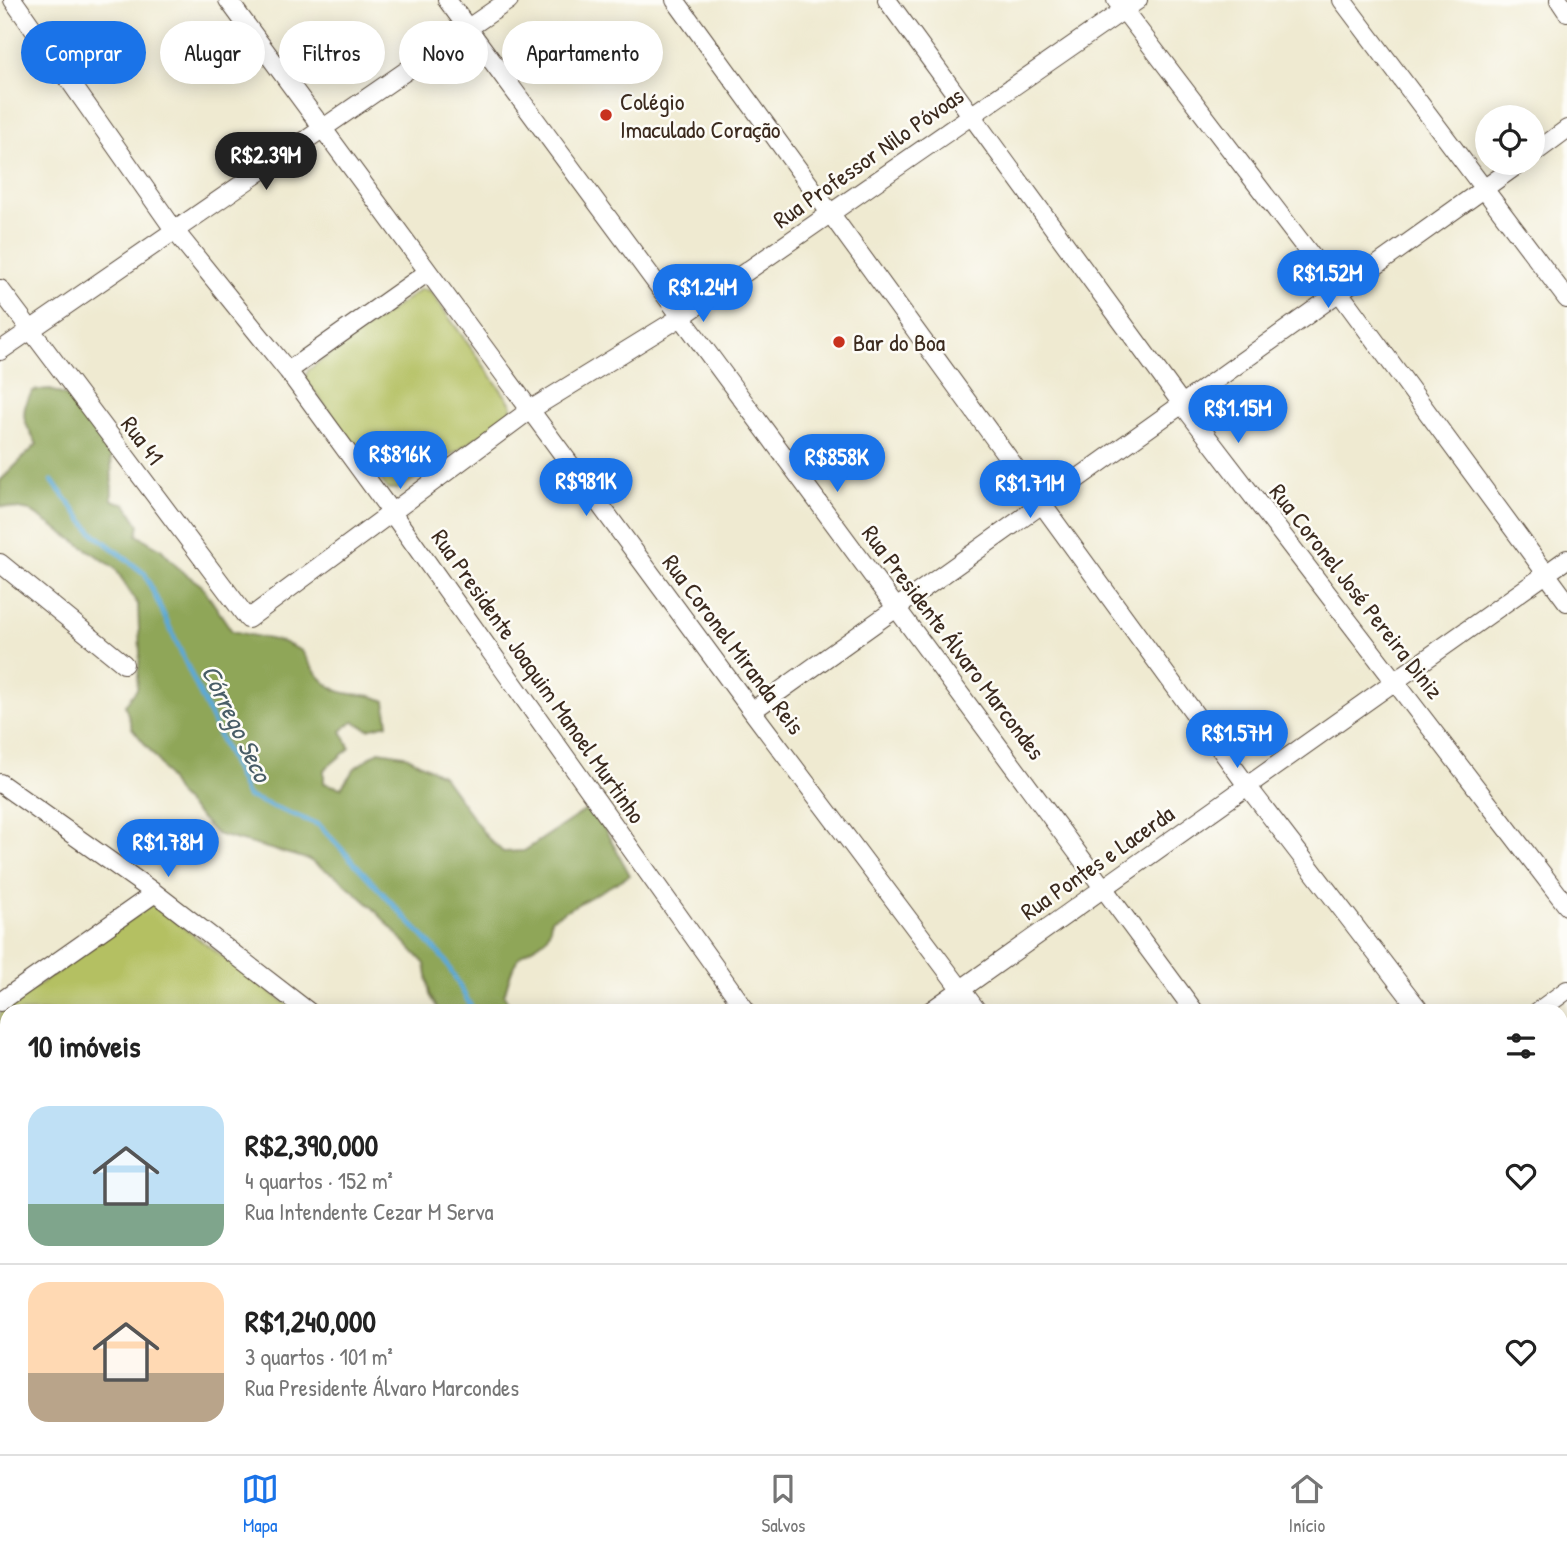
<!DOCTYPE html>
<html lang="pt">
<meta charset="utf-8">
<style>
:root{--surface:#fff;--page:#f6f6f6;--text:#222;--muted:#767676;--line:#e0e0e0;--accent:#1a73e8}
body{margin:0;font-family:"Patrick Hand",sans-serif;background:var(--page);color:var(--text);height:100vh;display:flex;flex-direction:column;font-size:26px;white-space:nowrap}
*{box-sizing:border-box;margin:0}
p{font-size:23px;color:var(--muted)}
.icon{flex:none;width:38px;height:38px;fill:none;stroke:currentColor;stroke-width:2;stroke-linecap:round;stroke-linejoin:round}
.map{position:relative;flex:1;overflow:hidden}
.drawer{position:absolute;left:0px;top:1004px;width:1568px;height:450px;display:flex;flex-direction:column;background:var(--surface);border-radius:21px 21px 0 0;box-shadow:0 4px 18px #0003}
.drawer>*{flex:none}
.guide{position:absolute;left:21px;top:21px;width:700px;height:63px;display:flex;gap:14px}
.tools{position:absolute;left:1475px;top:105px;display:grid;gap:14px}
.tools a{display:grid;place-items:center;width:70px;height:70px;border-radius:50%;background:var(--surface);box-shadow:0 4px 18px #0003;font-size:35px}
.price{position:absolute;translate:-50% -60px;padding:0 16px;border-radius:24px;background:var(--accent);color:#fff;font-size:23px;line-height:46px;filter:drop-shadow(0 2px 4px #0008)}
.price::after{content:'';position:absolute;left:50%;top:42px;width:21px;height:16px;margin-left:-10px;background:inherit;clip-path:polygon(0 0,100% 0,50% 100%)}
.price.on{background:#222;color:#fff}
ul{padding:0;list-style:none}
li{display:flex;align-items:center;gap:21px;height:175px;padding:0 28px}
li+li{border-top:2px solid var(--line)}
li span{display:grid;place-items:center;flex:none;width:196px;height:140px;border-radius:21px;color:#555}
li>.icon{margin-inline-start:auto}
span .icon{width:84px;height:84px;fill:#fffc;stroke-width:1}
li b{font-size:30px}
h2{display:flex;justify-content:space-between;align-items:center;height:84px;padding:0 28px;font-size:30px}
.tag{padding:0 24px;border-radius:32px;background:var(--surface);box-shadow:0 4px 18px #0003;font-size:24px;line-height:63px}
.tag.on{background:var(--accent);color:#fff}
.menu{display:flex;justify-content:space-around;align-items:center;height:98px;border-top:2px solid var(--line);background:var(--surface);font-size:19px;color:var(--muted)}
.menu a{display:grid;justify-items:center;gap:4px}
.menu .on{color:var(--accent)}
.map>svg:first-child{display:block}
.green{fill:#b4c062;stroke:#787540;stroke-width:2}
.forest{fill:#8fa658;stroke:#65683b;stroke-width:2}
.water{fill:#5ba9d4;stroke:#4b6a79;stroke-width:2}
.lines{fill:none;stroke-linecap:round;stroke-linejoin:round}
.stream{stroke:#5ba9d4;stroke-width:5}
.street-casing{stroke:#564739;stroke-width:20}
.street{stroke:#fff;stroke-width:18}
.poi-dot{fill:#c8321e;stroke:#fdfcf7;stroke-width:2.5}
.labels{text-anchor:middle;dominant-baseline:central;stroke-width:5;stroke-linejoin:round;paint-order:stroke}
.poi-label{font-size:24px;fill:#3b2a1e;stroke:#fdfcf7;text-anchor:start}
.street-label{font-size:24px;fill:#3b2a1e;stroke:#fdfcf7}
.water-label{font-size:26px;font-style:italic;fill:#485d67;stroke:#fdfcf7}
</style>
<div class="map">
<svg width="1567" height="1454" viewBox="0 0 1567 1454">
<rect width="100%" height="100%" fill="#fdfcf7"/>
<filter id="ink" filterUnits="userSpaceOnUse"><feTurbulence type="fractalNoise" baseFrequency=".0143" numOctaves="2"/><feDisplacementMap in="SourceGraphic" scale="14" xChannelSelector="R" yChannelSelector="G"/><feConvolveMatrix kernelMatrix="1 2 1 2 8 2 1 2 1" color-interpolation-filters="sRGB"/></filter>
<filter id="wash" filterUnits="userSpaceOnUse"><feTurbulence type="fractalNoise" baseFrequency=".00686" numOctaves="4" result="noise"/><feDisplacementMap in="SourceGraphic" scale="28" xChannelSelector="R" yChannelSelector="G"/><feGaussianBlur stdDeviation="1.57" result="paint"/><feColorMatrix in="noise" values="0 0 0 0 0 0 0 0 0 0 0 0 0 0 0 0 0 1.4 0 .05"/><feComposite in="paint" operator="in"/></filter>
<g filter="url(#wash)">
<rect width="100%" height="100%" fill="#efead1"/>
<path class="green" d="M421,289l9,2 82,114 -2,11 -111,73h-11l-83,-110 3,-9z
M152,904l144,107 -289,1v64h-7v-63z"/>
<path class="forest" d="M48,389l24,9 39,48 1,54 14,4 13,21 -2,10 24,14 19,21 21,15 31,46 51,11 19,9c10,19 27,42 50,43 14,1 20,1 33,7l3,23 -20,5 -15,-8 -12,10 9,17 -26,22v13l17,5 14,-20 24,-17 25,4 38,20 45,62 16,15 21,-1 62,-41 17,16 27,49 -79,44c-1,32 -25,24 -35,43 -6,9 -8,23 -12,33l8,16h-73l-9,-16 -5,-31 -52,-56 -34,-30 -32,-19 -91,-25 -37,-38 -22,-37 -25,-31 -7,-23 12,-16 3,-36 -2,-48 -23,-37 -85,-57 -30,-5v-25l37,-37c-13,-20 -19,-33 -4,-53z
M1561,1090l6,1v178l-6,-3z
M1561,1354l6,6v94h-532l8,-7h518z
M428,1447h522l-5,7h-532z"/>
<path class="water" d="M1561,1266l6,3v91l-6,-6z
M950,1447h93l-8,7h-90z"/>
<g class="lines">
<path class="stream" d="M52,481l40,51 53,42 102,222 72,29 126,135 29,52
M605,1447l1,7"/>
</g>
</g>
<g filter="url(#ink)">
<g class="lines">
<g class="street-casing">
<path id="street" d="M13,0l162,231 113,140 104,142 355,499
M228,0l524,711 226,301
M447,0l748,1012
M675,0l573,787 173,225
M887,0l295,404 385,502
M1116,0l223,292 228,310
M1342,0l225,299
M1559,0l8,12
M1533,154l34,-25
M0,289l248,330 282,-209 151,-93 457,-317
M0,351l509,-351
M288,371l140,-99
M0,563l124,101
M752,711l768,-548
M0,783l155,110 154,119
M0,1002l155,-109
M929,1012l638,-453
M1537,1012l30,-22
M0,1085h7
M0,1271l7,-2
M0,1300l7,28
M36,1447l2,7
M216,1447l1,7"/>
</g>
<use href="#street" class="street"/>
</g>
</g>
<g class="poi-dot">
<circle cx="606" cy="115" r="7"/>
<circle cx="839" cy="342" r="7"/>
</g>
<g class="labels">
<g class="poi-label">
<text x="620" y="101">Colégio<tspan x="620" dy="28">Imaculado Coração</tspan></text>
<text x="853" y="342">Bar do Boa</text>
</g>
<g class="street-label">
<text transform="translate(868 157) rotate(-35)">Rua Professor Nilo Póvoas</text>
<text transform="translate(143 440) rotate(53)">Rua 41</text>
<text transform="translate(1357 591) rotate(52)">Rua Coronel José Pereira Diniz</text>
<text transform="translate(954 642) rotate(53)">Rua Presidente Álvaro Marcondes</text>
<text transform="translate(734 644) rotate(53)">Rua Coronel Miranda Reis</text>
<text transform="translate(539 676) rotate(55)">Rua Presidente Joaquim Manoel Murtinho</text>
<text transform="translate(1097 862) rotate(-35)">Rua Pontes e Lacerda</text>
</g>
<g class="water-label">
<text transform="translate(237 723) rotate(64)">Córrego Seco</text>
</g>
</g>
</svg>
<div class="tools">
<a><svg class="icon" aria-label="locate" viewBox="0 0 24 24"><circle cx="12" cy="12" r="6"/><path d="M12 2v4M12 18v4M2 12h4M18 12h4"/></svg></a>
</div>
<b class="price on" style="left:266px;top:192px">R$2.39M</b>
<b class="price" style="left:1328px;top:310px">R$1.52M</b>
<b class="price" style="left:703px;top:324px">R$1.24M</b>
<b class="price" style="left:1238px;top:445px">R$1.15M</b>
<b class="price" style="left:400px;top:491px">R$816K</b>
<b class="price" style="left:837px;top:494px">R$858K</b>
<b class="price" style="left:586px;top:518px">R$981K</b>
<b class="price" style="left:1030px;top:520px">R$1.71M</b>
<b class="price" style="left:1237px;top:770px">R$1.57M</b>
<b class="price" style="left:168px;top:879px">R$1.78M</b>
<div class="guide">
<a class="tag on">Comprar</a>
<a class="tag">Alugar</a>
<a class="tag">Filtros</a>
<a class="tag">Novo</a>
<a class="tag">Apartamento</a>
</div>
<section class="drawer">
<h2>10 imóveis<svg class="icon" aria-label="filters" viewBox="0 0 24 24"><path d="M4 7h16M4 17h16"/><circle cx="9" cy="7" r="2"/><circle cx="15" cy="17" r="2"/></svg></h2>
<ul>
<li><span style="background:linear-gradient(#bfe0f5 70%,#7fa58c 0)"><svg class="icon" aria-label="home" viewBox="0 0 24 24"><path d="M3 11l9-7 9 7M6 9v11h12V9"/></svg></span><div><b>R$2,390,000</b><p>4 quartos · 152 m²</p><p>Rua Intendente Cezar M Serva</p></div><svg class="icon" aria-label="heart" viewBox="0 0 24 24"><path d="M12 20l-8-8c-3-5 5-10 8-4 3-6 11-1 8 4z"/></svg></li>
<li><span style="background:linear-gradient(#ffd9b3 65%,#b9a48a 0)"><svg class="icon" aria-label="home" viewBox="0 0 24 24"><path d="M3 11l9-7 9 7M6 9v11h12V9"/></svg></span><div><b>R$1,240,000</b><p>3 quartos · 101 m²</p><p>Rua Presidente Álvaro Marcondes</p></div><svg class="icon" aria-label="heart" viewBox="0 0 24 24"><path d="M12 20l-8-8c-3-5 5-10 8-4 3-6 11-1 8 4z"/></svg></li>
</ul>
</section>
</div>
<nav class="menu">
<a class="on"><svg class="icon" aria-label="map" viewBox="0 0 24 24"><path d="M3 6l6-2 6 2 6-2v14l-6 2-6-2-6 2zM9 4v14M15 6v14"/></svg>Mapa</a>
<a><svg class="icon" aria-label="saved" viewBox="0 0 24 24"><path d="M7 4h10v16l-5-4-5 4z"/></svg>Salvos</a>
<a><svg class="icon" aria-label="home" viewBox="0 0 24 24"><path d="M3 11l9-7 9 7M6 9v11h12V9"/></svg>Início</a>
</nav>
